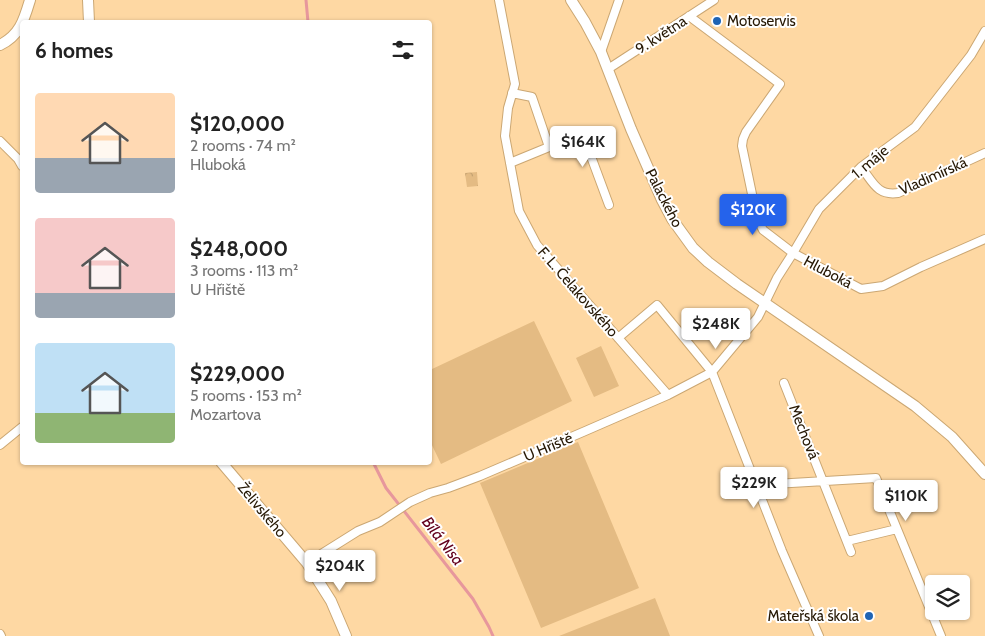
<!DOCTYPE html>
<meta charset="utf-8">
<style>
:root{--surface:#fff;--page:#f6f6f6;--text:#222;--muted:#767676;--accent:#2563eb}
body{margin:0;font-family:Cabin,sans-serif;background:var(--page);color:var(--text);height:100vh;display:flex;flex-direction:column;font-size:19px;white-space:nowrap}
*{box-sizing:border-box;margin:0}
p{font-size:16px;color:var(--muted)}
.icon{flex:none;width:28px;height:28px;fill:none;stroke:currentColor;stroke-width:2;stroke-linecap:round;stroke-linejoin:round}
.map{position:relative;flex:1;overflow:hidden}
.panel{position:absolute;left:20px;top:20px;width:412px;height:445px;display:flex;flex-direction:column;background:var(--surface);border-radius:5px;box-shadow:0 1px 4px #0004}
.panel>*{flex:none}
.tools{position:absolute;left:925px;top:575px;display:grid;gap:10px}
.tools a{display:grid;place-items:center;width:45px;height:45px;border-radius:5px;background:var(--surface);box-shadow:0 1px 4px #0004;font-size:25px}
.price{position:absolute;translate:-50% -42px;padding:0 11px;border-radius:5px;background:#fff;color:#222;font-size:16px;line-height:32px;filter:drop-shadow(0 1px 2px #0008)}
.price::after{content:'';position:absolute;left:50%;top:30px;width:15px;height:11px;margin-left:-8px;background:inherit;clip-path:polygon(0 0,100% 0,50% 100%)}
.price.on{background:var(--accent);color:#fff}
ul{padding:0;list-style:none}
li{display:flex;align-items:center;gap:15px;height:125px;padding:0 15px}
li span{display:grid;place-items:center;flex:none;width:140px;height:100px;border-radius:5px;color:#555}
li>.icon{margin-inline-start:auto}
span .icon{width:60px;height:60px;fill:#fffc;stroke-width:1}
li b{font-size:21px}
h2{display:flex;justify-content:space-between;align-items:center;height:60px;padding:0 15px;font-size:21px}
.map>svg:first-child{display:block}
.green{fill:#e4bb83}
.park{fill:url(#park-crowns)}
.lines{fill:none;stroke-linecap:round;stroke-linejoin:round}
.stream{stroke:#e7979c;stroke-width:3}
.minor-casing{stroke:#cba773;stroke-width:10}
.tertiary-casing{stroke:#cba773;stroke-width:12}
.minor{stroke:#fff;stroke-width:8}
.tertiary{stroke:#fff;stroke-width:10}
.poi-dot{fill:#1f64b4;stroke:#fff;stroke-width:2}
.labels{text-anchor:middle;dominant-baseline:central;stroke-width:4;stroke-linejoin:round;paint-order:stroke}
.poi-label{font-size:15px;fill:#261804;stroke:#fff;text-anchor:start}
.street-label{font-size:15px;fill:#261804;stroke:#fff}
.water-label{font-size:16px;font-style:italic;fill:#63001c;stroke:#fff}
</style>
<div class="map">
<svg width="985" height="636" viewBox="0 0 985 636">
<defs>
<pattern id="park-crowns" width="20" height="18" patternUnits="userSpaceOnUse" patternTransform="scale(1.25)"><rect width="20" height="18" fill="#e4bb83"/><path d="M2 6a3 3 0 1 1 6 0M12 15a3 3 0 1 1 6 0" fill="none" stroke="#c3a070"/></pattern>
</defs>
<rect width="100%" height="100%" fill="#fed8a3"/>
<path class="green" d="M534,321l38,80 -131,63 -11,-23v-71z
M601,346l18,40 -25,11 -18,-39z
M578,442l61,146 -98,40 -61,-145z
M655,598l15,38h-111z"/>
<path class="park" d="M477,172l1,14 -11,1 -2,-14z"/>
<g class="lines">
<path class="stream" d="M306,0l2,22
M373,462l13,26 87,111 16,28 4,9"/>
<g class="minor-casing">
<path id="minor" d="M499,0l16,84 -7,24 -3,28 14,75 18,34 131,150
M689,16l91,68 -34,48 -3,7 -1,7 15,72 6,12 30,23 68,36 22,-3 38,-19 64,-28
M601,52l18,-52
M608,69l106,-69
M0,141l18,18 4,7
M549,147c12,-3 26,-11 37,-4l23,62
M510,163l39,-16 -17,-50 -20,-4
M861,167c12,15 16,29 37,26l87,-40
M618,338l39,-33 55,67 70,179 37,85
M784,383l67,169
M0,445l22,-18
M756,485l120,-7 65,158
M847,541l50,-12
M307,563l51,-32 22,-9 30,-20 20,-9 18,-5 32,-12 103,-44 85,-37 44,-23 46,-55 19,-39 16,-25 26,-44 42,-42 54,-40 56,-72 14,-24
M0,634l1,2"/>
</g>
<g class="tertiary-casing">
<path id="tertiary" d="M88,0l1,22
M571,0l14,22 16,30 30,77 31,71 10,19 21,29 15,14 29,22 178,122 37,31 33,37
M0,45c20,-10 24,-25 30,-45
M221,462l86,101 24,38 15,35"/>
</g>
<use href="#minor" class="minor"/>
<use href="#tertiary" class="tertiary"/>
</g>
<g class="poi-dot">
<circle cx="717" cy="21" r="5"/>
<circle cx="869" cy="616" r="5"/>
</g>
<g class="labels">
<g class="poi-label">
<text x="727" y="21">Motoservis</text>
<text x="859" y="616" text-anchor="end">Mateřská škola</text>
</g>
<g class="street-label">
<text transform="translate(661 35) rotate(-33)">9. května</text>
<text transform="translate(870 162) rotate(-40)">1. máje</text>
<text transform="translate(933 176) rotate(-24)">Vladimírská</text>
<text transform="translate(664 198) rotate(63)">Palackého</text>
<text transform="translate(828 272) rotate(28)">Hluboká</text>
<text transform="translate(578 292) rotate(49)">F. L. Čelakovského</text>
<text transform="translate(804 432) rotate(68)">Mechová</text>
<text transform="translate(548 447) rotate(-23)">U Hřiště</text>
<text transform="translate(262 510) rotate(50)">Želivského</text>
</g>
<g class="water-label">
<text transform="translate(443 541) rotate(52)">Bílá Nisa</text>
</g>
</g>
</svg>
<div class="tools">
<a><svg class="icon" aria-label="layers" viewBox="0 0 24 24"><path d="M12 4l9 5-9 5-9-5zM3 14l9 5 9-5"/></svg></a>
</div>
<b class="price" style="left:583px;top:168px">$164K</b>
<b class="price on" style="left:753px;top:236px">$120K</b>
<b class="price" style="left:716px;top:350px">$248K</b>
<b class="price" style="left:754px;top:509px">$229K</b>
<b class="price" style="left:906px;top:522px">$110K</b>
<b class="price" style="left:340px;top:592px">$204K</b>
<section class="panel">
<h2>6 homes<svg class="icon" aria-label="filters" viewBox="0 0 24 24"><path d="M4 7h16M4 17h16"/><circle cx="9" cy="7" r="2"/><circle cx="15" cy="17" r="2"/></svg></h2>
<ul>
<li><span style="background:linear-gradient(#ffd9b3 65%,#9aa5b1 0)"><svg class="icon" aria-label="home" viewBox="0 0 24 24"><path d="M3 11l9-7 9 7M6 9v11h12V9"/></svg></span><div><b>$120,000</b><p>2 rooms · 74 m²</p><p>Hluboká</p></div></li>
<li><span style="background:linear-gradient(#f6c9c9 75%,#9aa5b1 0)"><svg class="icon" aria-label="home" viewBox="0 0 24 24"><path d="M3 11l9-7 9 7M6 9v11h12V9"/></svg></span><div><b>$248,000</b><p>3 rooms · 113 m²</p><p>U Hřiště</p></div></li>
<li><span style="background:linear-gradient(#bfe0f5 70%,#8fb573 0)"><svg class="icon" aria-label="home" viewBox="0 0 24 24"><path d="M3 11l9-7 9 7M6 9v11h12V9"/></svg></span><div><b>$229,000</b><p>5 rooms · 153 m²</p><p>Mozartova</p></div></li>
</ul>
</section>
</div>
